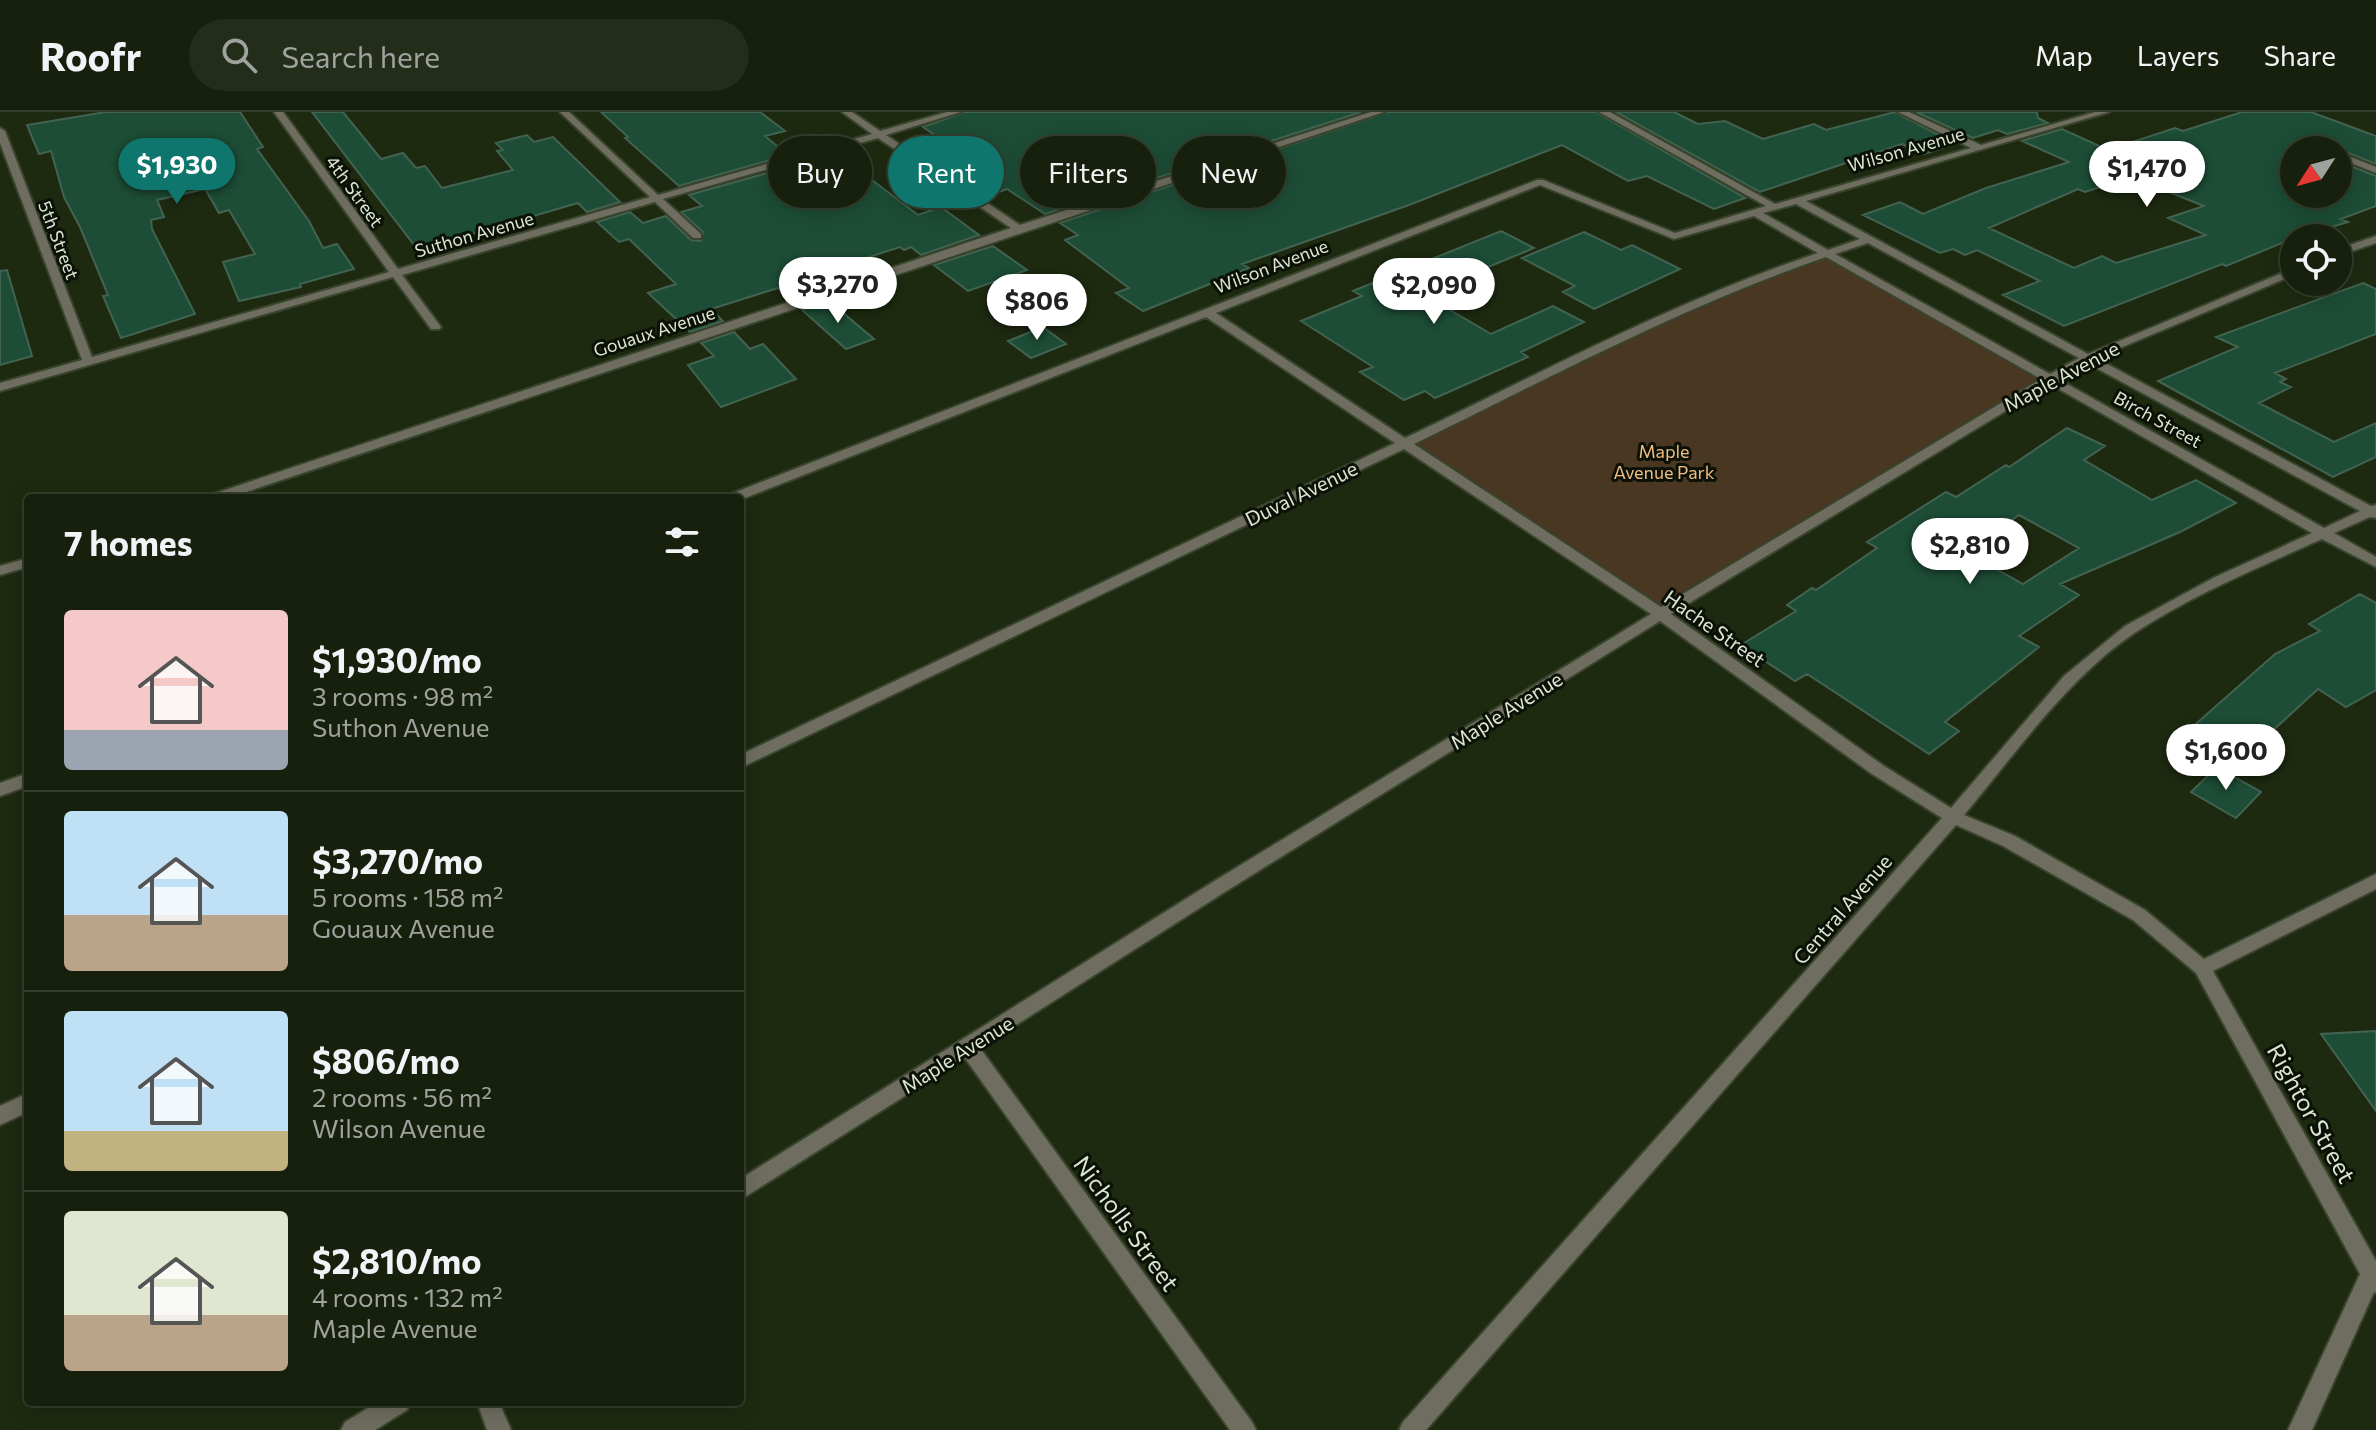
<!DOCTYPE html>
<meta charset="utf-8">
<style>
:root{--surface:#16200c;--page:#232d1a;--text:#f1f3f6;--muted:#9ea39d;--line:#353e2d;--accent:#0f766e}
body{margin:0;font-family:Commissioner,sans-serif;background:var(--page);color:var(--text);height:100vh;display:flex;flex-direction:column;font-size:30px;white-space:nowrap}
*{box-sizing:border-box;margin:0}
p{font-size:26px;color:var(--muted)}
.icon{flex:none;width:44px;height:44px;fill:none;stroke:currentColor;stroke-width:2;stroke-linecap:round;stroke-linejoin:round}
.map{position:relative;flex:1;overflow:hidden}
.sheet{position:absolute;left:24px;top:382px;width:720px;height:912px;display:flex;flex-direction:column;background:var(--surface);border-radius:8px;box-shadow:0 4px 20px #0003,0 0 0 2px var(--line)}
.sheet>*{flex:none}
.hud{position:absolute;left:768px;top:24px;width:760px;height:72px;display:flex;gap:16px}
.needle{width:52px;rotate:234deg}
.controls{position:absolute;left:2280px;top:24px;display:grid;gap:16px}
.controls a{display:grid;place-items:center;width:72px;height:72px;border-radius:50%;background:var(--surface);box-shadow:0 4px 20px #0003,0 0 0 2px var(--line);font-size:40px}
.price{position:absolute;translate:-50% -68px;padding:0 18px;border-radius:28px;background:#fff;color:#222;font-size:26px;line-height:52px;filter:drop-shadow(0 2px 4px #0008)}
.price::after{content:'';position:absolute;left:50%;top:48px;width:24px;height:18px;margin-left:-12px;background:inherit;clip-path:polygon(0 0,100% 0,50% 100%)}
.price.on{background:var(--accent);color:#fff}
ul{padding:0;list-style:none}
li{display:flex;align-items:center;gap:24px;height:200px;padding:0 40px}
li+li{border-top:2px solid var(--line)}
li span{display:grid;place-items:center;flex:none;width:224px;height:160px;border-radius:8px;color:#555}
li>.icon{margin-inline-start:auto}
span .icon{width:96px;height:96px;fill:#fffc;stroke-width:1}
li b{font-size:34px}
h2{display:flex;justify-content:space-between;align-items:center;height:96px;padding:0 40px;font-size:34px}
.chip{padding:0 28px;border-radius:36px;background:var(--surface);box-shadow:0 4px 20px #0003,0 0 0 2px var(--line);font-size:28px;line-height:72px}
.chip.on{background:var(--accent);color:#fff}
header{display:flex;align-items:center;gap:48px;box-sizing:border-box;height:112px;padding:0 40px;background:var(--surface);border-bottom:2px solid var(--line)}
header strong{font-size:38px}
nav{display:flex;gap:44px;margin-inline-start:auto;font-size:28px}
.search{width:560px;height:72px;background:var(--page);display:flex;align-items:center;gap:20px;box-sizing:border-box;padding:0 28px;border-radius:44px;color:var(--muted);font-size:30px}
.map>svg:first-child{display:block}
.green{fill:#493722}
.building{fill:#1d4d36;stroke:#426351;stroke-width:2;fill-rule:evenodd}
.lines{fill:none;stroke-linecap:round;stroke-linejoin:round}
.minor-casing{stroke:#39442c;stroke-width:4}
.minor{fill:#6f6d5f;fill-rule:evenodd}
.labels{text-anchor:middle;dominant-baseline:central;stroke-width:6;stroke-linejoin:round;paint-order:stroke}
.far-street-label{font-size:18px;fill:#dde6d5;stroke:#0b1106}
.far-park-label{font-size:18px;fill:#efbc82;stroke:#0b1106}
.street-label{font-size:20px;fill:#dde6d5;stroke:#0b1106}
.near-street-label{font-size:24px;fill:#dde6d5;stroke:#0b1106}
</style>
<header>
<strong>Roofr</strong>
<div class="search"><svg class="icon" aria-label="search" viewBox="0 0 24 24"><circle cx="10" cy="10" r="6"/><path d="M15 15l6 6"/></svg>Search here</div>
<nav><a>Map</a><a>Layers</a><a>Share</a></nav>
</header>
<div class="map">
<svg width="2376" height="1318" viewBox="0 0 2376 1318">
<rect width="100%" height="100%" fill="#1e2a10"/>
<path class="green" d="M1827,141l223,126 -389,235 -256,-171 298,-143z"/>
<path class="building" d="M106,0h134l23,35 -6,2 52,72 14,27 14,-4 17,25 -54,15 1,3 -62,14 -16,-39 32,-8 -26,-44 -10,3 -14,-24 -48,11 7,17 -13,3 1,9 43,85 -74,24 -18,-42 5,-1 -28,-68 -16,-30 -13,-46 -12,3 -12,-29z
M312,0h31l38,47 22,-6 13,15 9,-2 17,22 71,-18 -16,-19 6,-1 -7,-7 31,-8 7,7 19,-5 67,65 -33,10 -9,-9 -160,47z
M601,0h159l25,19 -20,5 23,19 -109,31 -54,-48 3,-1z
M964,0h397l-316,102 -38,-25 -16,6 -26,-18 22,-7 -64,-43z
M1387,0h209l149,86 -31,11 -67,-33 -19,5 -66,-36 -153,60 -167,59 7,4 -106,43 -27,-18 13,-5 -64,-48 13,-5 -18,-12z
M1616,0h58l24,12 27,-3 38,18 51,-15 12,6 69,-18 61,32 -32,10 -22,-10 -142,48z
M1916,0h121l1,6 10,5 -41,11 -9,-4 -25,8z
M2242,0h69l65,24v28l-37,-15 -45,1v44h44v-33l38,15v30l-35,13 7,3 -54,16 -68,28 -4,-2 -158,62 -61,-31 37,-14 -63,-31 -12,5 -12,-6 -13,4 -77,-38 37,-13 23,12 63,-26 83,-26 -47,-21 40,-12 46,21 67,-22 8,3zM2131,65l73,29 -36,12 38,17 -90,28 -14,-7 -28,12 -85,-40 89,-39 7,3z
M799,52l14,10 38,-10 67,51 23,-8 38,28 -58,20 -10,-8 -7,3 -4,-3 -65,21 5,4 -32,11 8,7 -26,9 -12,-11 -67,21 12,12 -33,11 -42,-39 28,-9 -47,-45 -10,3 -22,-20 33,-10 13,11 23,-7 25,24 10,1 2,-9 -22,-20 21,-6 -13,-11z
M1501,119l33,17 -111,46 68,40 62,-28 31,16 -63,30 7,5 -93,41 -10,-7 -21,9 -44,-28 13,-5 -72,-46 61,-25 -9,-5z
M1584,120l37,18 11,-5 48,24 -86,40 -31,-17 12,-6 -53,-28z
M993,134l34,24 -59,21 -34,-26z
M7,158l25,86 -32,9v-94z
M2363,171l13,6v45l-101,39 11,6 -6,3 11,5 -32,16 75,39 42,-19v34l-43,20 -175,-96 80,-34 -22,-10z
M829,189l45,38 -28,10 -44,-39z
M1043,215l23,17 -35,14 -23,-17z
M734,220l16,17 13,-5 33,35 -75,28 -33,-42 26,-9 -13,-13z
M2067,316l38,18 -21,14 68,40 44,-20 40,23 -56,29 -120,52 19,11 -60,41 20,11 -94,75 14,9 -30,23 -122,-80 -12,7 -54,-36 55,-34 -9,-6 25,-17 4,2 61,-42 -10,-6 79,-50 10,5 50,-32 3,2zM2019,403l60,33 -56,36 -57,-32z
M2360,482l16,9v87l-30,17 -28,-18 -85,78 -52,-30 94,-83 45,-23 -11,-7z
M2217,655l44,25 -25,26 -45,-26z
M2376,919v80l-55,-77z"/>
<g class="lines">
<g class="minor-casing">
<path id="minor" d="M274,0h9l115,157 252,-72 -90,-85h9l89,83 214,-61 -30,-22h10l28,19 67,-19h14l-75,23 134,90 351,-113h13l-1156,386h-20l2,-3 801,-267 -133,-90 -215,61 38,35v4h-8l-38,-36 -253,73 39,52 -2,2h-8l-38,-52 -393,114v-8l82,-23 -82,-217v-15l5,3 87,226 297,-85z
M1599,0h11l165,92 196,-56 -73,-36h11l72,33 114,-33h14l-303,89 282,153 206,-86v7l-198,83 275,148 5,-1v13l-6,-1 -36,16 42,24v10l-54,-28c-62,28 -128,55 -186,93 -69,46 -119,120 -172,183l51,21 130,74 59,49 172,-85v15l-163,82 163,290v32l-2,-1 -62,138h-24l72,-156 -164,-301 -63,-53 -130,-74 -47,-21 -530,605h-27l4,-8 539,-604 -70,-44 -212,-153 -440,274 -240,153 272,374 4,8h-26l-265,-372 -225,142v-21l468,-294 443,-271 -247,-165 -664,319v-13l655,-312 -189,-126 -466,183 -14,-2 2,-3 809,-315h6l132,53 91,-27zM1540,73l134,54 80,-23 64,37c-143,48 -277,120 -413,185l-189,-125zM1796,92l64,35 -32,11 -65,-37zM1868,131l211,115 -29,16 -215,-120zM1826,145l215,122 -380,228 -247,-163c135,-66 269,-138 412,-187zM2087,251l273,148 -36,17 -266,-149zM2050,272l262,149 -97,44 -90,49 -61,50 -113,132 -67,-42 -213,-152z
M2338,40l38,15v6l-38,-15z
M2376,124v7l-38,13v-7z
M28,446v9l-28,8v-9z
M28,661v13l-28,10v-13z
M28,981v19l-28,13v-19z
M378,1290h32l-3,8 -32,20h-34l4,-8z
M477,1290h22l12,28h-24z"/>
</g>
<use href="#minor" class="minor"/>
</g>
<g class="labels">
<g class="far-street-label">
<text transform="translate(1906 37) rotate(-16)">Wilson Avenue</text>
<text transform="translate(355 79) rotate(54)">4th Street</text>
<text transform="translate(474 122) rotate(-16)">Suthon Avenue</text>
<text transform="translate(59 128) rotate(69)">5th Street</text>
<text transform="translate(1271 154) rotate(-21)">Wilson Avenue</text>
<text transform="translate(654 219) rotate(-18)">Gouaux Avenue</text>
<text transform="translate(2158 307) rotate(29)">Birch Street</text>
</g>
<g class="far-park-label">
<text x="1664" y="339">Maple<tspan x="1664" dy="21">Avenue Park</tspan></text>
</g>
<g class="street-label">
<text transform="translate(2061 264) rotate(-28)">Maple Avenue</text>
<text transform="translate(1301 381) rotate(-26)">Duval Avenue</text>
<text transform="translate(1715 516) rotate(35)">Hache Street</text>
<text transform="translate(1506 598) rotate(-32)">Maple Avenue</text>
<text transform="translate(1842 797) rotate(-49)">Central Avenue</text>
<text transform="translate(957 942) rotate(-32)">Maple Avenue</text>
</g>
<g class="near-street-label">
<text transform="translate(2312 1001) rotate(61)">Rightor Street</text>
<text transform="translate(1127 1111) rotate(54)">Nicholls Street</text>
</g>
</g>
</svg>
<div class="controls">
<a><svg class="needle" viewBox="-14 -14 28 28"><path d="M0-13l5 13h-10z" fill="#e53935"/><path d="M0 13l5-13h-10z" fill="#9ea39d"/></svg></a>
<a><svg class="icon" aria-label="locate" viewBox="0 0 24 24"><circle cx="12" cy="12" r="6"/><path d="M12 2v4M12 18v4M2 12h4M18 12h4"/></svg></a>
</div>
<b class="price on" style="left:177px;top:94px">$1,930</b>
<b class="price" style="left:2147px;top:97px">$1,470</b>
<b class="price" style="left:838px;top:213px">$3,270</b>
<b class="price" style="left:1434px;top:214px">$2,090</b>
<b class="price" style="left:1037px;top:230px">$806</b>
<b class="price" style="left:1970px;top:474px">$2,810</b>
<b class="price" style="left:2226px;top:680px">$1,600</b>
<div class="hud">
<a class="chip">Buy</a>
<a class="chip on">Rent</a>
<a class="chip">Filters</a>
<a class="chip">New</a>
</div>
<section class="sheet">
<h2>7 homes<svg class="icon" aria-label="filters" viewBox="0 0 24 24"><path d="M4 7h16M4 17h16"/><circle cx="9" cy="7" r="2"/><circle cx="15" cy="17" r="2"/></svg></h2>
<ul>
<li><span style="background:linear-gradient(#f6c9c9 75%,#9aa5b1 0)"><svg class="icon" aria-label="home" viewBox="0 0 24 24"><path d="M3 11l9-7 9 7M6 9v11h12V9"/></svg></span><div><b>$1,930/mo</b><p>3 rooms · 98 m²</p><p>Suthon Avenue</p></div></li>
<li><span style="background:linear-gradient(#bfe0f5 65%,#b9a48a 0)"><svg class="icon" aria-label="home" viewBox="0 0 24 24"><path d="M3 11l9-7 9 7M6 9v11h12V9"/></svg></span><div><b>$3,270/mo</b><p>5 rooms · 158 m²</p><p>Gouaux Avenue</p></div></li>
<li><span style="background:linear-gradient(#bfe0f5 75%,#c2b280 0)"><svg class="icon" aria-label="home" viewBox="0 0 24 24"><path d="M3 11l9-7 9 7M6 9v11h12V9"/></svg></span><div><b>$806/mo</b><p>2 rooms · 56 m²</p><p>Wilson Avenue</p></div></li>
<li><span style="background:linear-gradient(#dfe7d0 65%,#b9a48a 0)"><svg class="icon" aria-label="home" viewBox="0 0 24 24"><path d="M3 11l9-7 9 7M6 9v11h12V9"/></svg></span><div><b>$2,810/mo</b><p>4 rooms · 132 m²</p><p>Maple Avenue</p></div></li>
</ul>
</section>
</div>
